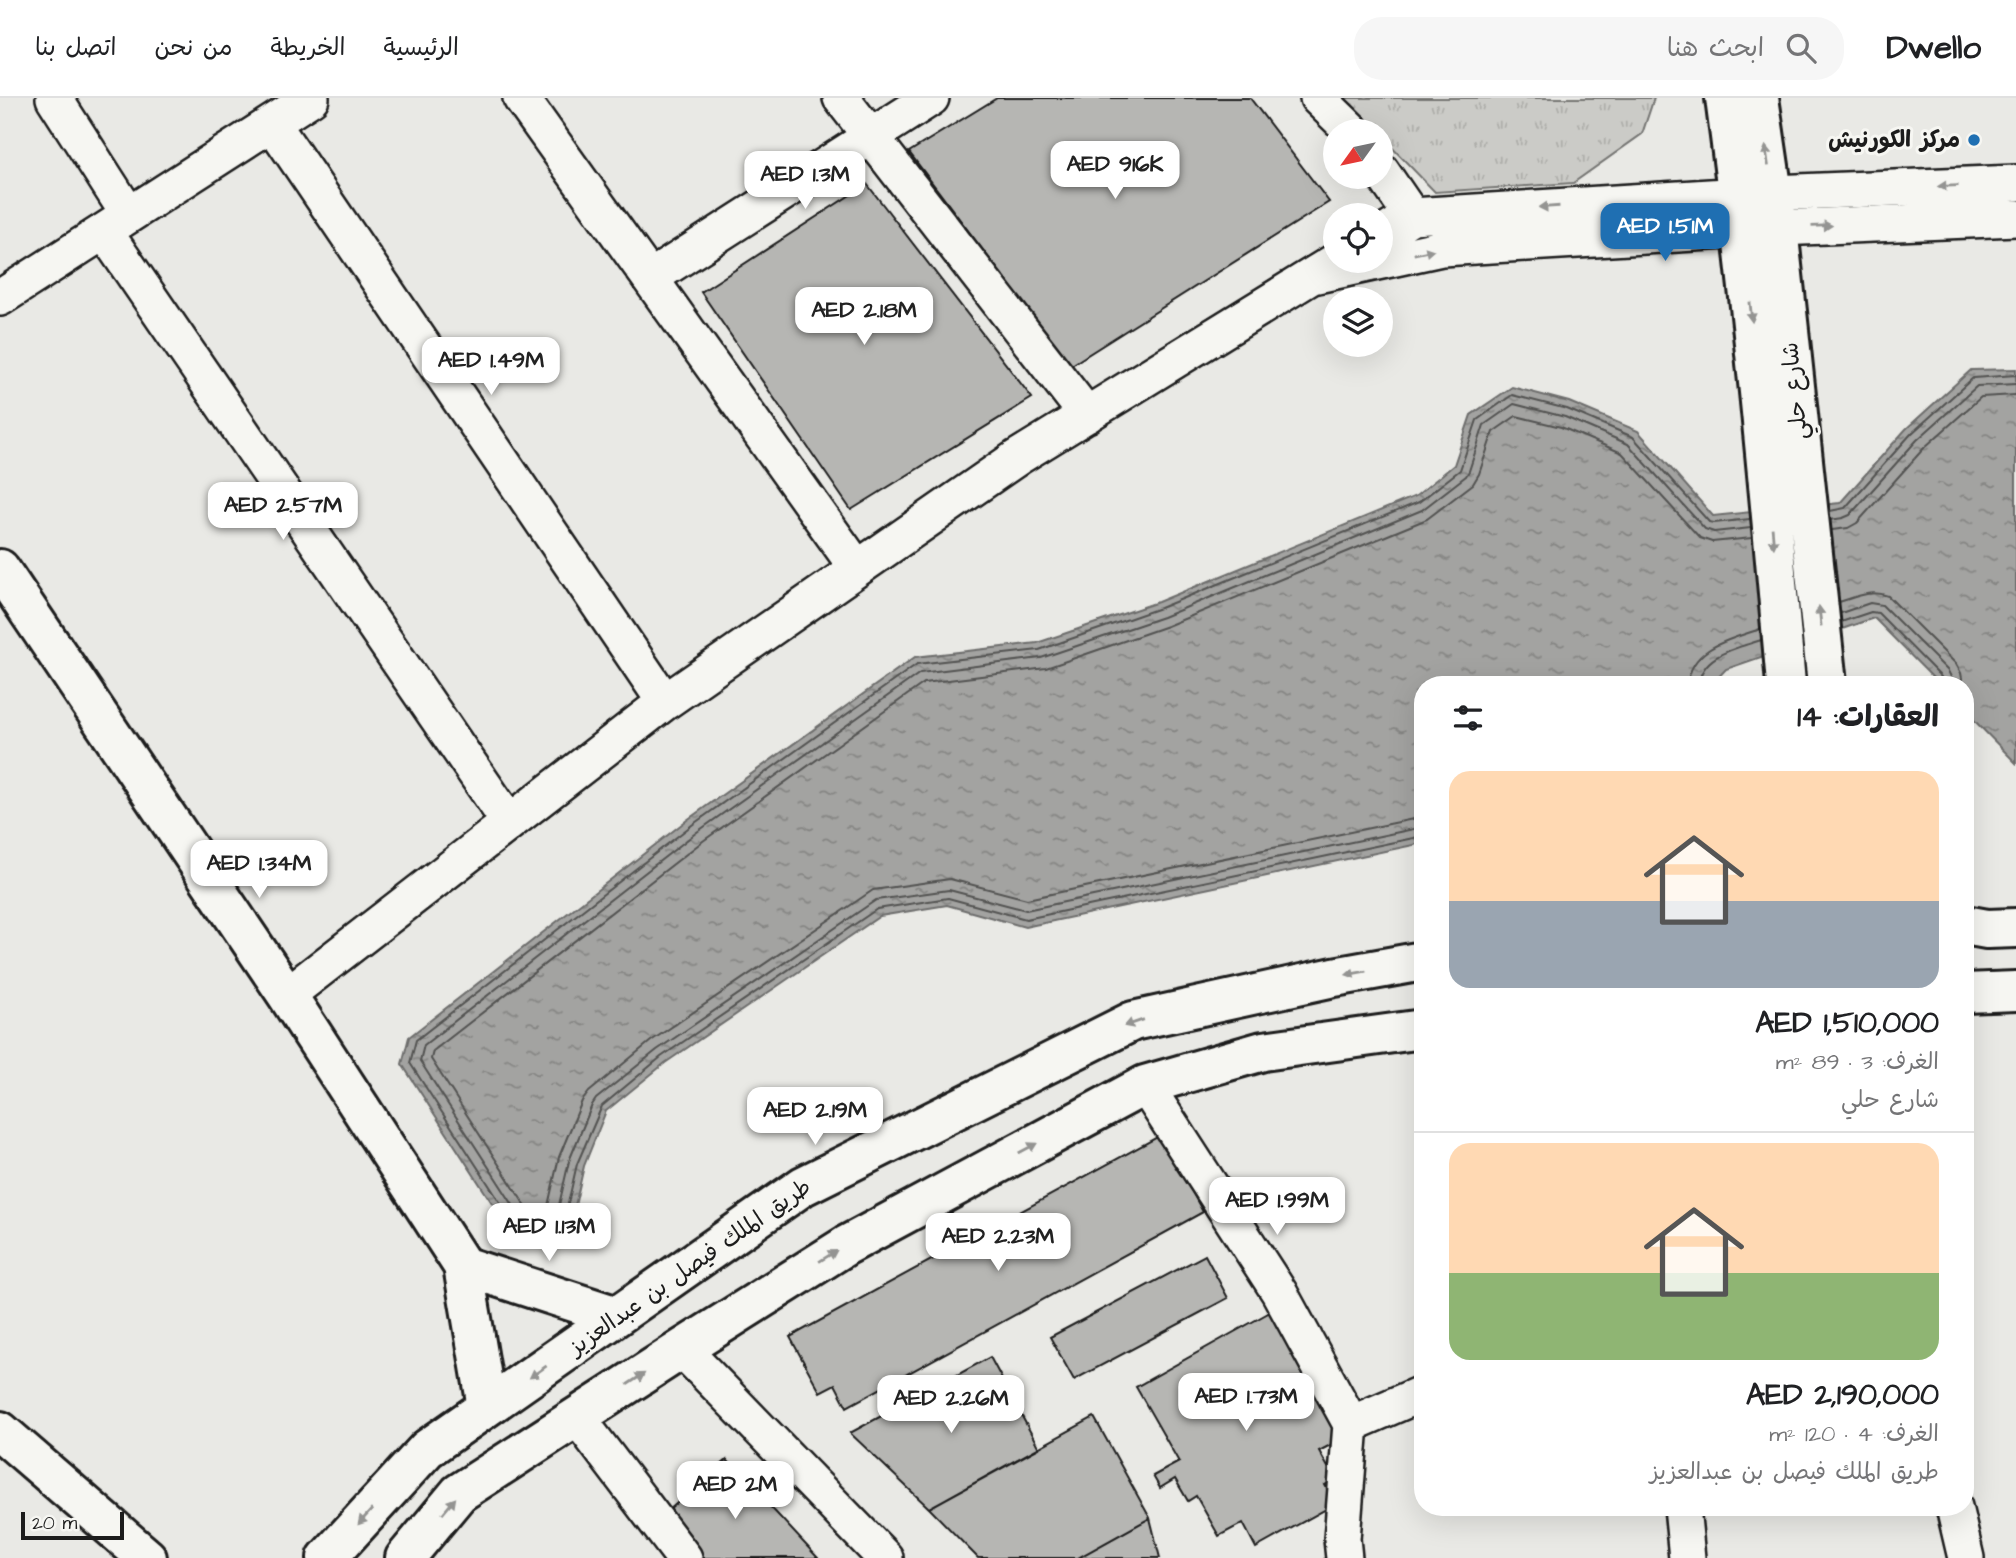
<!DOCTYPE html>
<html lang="ar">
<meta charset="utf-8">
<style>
:root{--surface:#fff;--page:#f6f6f6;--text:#202124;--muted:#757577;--line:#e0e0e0;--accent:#1f6fb2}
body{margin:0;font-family:"Architects Daughter","Playpen Sans Arabic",sans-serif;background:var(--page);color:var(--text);direction:rtl;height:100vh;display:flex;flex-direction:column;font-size:26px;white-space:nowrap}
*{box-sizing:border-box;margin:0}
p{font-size:23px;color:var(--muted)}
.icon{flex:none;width:38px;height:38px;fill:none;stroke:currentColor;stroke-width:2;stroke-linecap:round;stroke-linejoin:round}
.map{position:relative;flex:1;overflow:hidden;direction:ltr}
.details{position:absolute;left:1414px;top:578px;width:560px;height:840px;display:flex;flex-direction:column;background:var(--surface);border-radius:28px;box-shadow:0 7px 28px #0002;direction:rtl}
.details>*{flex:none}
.needle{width:46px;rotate:237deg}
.controls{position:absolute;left:1323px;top:21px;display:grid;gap:14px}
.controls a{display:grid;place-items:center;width:70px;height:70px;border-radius:50%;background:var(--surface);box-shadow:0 7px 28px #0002;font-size:35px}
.scale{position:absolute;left:21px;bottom:18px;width:103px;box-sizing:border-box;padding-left:7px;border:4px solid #1c1c1c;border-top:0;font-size:19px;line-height:24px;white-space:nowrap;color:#1c1c1c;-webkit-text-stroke:5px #f6f6f2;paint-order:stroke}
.price{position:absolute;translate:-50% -60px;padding:0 16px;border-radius:14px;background:#fff;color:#222;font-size:23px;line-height:46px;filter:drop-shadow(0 2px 4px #0008)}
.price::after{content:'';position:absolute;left:50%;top:42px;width:21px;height:16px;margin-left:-10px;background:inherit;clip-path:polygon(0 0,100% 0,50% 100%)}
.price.active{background:var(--accent);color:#fff}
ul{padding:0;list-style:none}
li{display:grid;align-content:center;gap:14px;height:371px;padding:0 35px}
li+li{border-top:2px solid var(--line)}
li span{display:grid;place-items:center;height:217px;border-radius:21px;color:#555}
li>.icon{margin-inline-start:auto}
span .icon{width:126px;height:126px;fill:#fffc;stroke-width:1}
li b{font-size:30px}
h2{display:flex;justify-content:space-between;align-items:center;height:84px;padding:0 35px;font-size:30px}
header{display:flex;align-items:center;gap:42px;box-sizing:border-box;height:98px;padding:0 35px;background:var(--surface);border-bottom:2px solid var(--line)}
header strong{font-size:33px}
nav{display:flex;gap:38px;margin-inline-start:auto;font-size:24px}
.search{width:490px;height:63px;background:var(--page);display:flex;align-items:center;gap:18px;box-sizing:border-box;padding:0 24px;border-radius:28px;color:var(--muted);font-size:26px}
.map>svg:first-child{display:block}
.grass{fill:url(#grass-tufts);stroke:#747472;stroke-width:2}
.water{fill:url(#water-ripples);stroke:#6d6d6c;stroke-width:2}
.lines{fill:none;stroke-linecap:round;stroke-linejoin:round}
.shore{stroke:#525251;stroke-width:2}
.building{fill:#b6b6b3;stroke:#1c1c1c;stroke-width:2}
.minor-casing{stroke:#1c1c1c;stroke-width:40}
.tertiary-casing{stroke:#1c1c1c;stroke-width:44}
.minor{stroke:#f6f6f2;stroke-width:35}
.tertiary{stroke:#f6f6f2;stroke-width:38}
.oneway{fill:#949492}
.poi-dot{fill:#1f6fb2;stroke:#f6f6f2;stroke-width:2.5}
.labels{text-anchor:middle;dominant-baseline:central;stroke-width:6;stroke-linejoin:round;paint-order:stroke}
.poi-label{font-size:23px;font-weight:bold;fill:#1c1c1c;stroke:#f6f6f2;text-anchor:end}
.street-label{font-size:23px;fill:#1c1c1c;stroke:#f6f6f2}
</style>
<header>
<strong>Dwello</strong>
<div class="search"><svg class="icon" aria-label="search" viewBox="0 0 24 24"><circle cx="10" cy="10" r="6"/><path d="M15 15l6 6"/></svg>ابحث هنا</div>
<nav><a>الرئيسية</a><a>الخريطة</a><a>من نحن</a><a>اتصل بنا</a></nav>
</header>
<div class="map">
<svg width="2016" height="1460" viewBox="0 0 2016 1460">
<defs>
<pattern id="grass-tufts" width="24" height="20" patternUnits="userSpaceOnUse" patternTransform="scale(1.75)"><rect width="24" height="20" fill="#cbcbc7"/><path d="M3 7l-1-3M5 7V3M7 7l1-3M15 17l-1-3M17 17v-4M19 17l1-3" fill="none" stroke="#aeaeaa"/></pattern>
<pattern id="water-ripples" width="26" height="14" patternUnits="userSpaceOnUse" patternTransform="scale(1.75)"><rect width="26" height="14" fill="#a3a3a1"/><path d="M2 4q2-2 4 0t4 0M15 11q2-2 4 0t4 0" fill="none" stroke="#848482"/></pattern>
</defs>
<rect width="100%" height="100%" fill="#e9e9e5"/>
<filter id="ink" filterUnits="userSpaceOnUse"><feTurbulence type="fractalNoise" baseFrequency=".0143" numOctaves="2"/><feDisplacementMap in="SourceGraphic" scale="14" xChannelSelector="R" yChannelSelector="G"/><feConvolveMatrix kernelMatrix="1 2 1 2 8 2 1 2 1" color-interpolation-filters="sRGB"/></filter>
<g filter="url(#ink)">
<path class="grass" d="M1342,0h312l-12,36 -69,49 -138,9 -54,-56v-5h-5z"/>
<path class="water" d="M2016,271v394l-51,-52v-27h-26l-65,-66 -148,51 -14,15h-289v159l-398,84 -78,-22 -67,11 -215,147 -59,48 -22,55 -14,62 -52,15 -116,-179 7,-27 278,-217 228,-163 122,-14 121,-41 258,-106 38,-31 17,-50 41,-28 57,15 69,29 75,85 127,-13 66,-74 65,-59z"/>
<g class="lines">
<path class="shore" d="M1830,413l15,-3 66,-74 62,-56 43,-3
M1830,422l13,-2 7,-3 67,-75 60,-54 39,-2
M1832,432l16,-2 9,-5 68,-76 56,-50 35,-2
M1839,504c17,-5 32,-13 49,-6l68,68 5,9 2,11
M1841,515l29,-10 12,2 66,66 3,6 1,7
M1841,524l30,-10 7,1 63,64 2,7
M1688,586c2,-37 44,-45 72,-55
M1699,586c2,-30 39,-36 62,-44
M1423,719l-396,82 -77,-20 -77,11 -222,151 -62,51 -7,9 -23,56 -11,49 -16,6 -4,-2 -97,-151 2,-8 270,-210 221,-158 122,-15 121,-42 260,-107 46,-35 6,-10 14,-42 23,-16 45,11 61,26 78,85 12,4 40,-4
M1423,729l-397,83 -77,-20 -73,10 -219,150 -61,49 -4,6 -23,56 -12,53 -30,10 -3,-2 -104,-161 4,-16 273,-213 223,-159 121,-15 122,-41 259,-107 44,-34 3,-5 15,-46 30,-21 51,13 63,27 77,85 9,3 37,-4
M1423,738l-397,83 -78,-21 -71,11 -216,148 -59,49 -25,58 -13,57 -41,13 -3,-1 -110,-170 6,-23 276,-215 225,-161 122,-14 121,-42 259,-106 41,-32 17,-50 35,-25 55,14 66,28 76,85 5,1 36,-4"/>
</g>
<path class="building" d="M997,0h253l79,104 -259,164 -161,-214z
M867,86l165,214 -181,112 -150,-218z
M1161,1037l42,77 -356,195 -12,-23 -15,8 -30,-55z
M1205,1157l23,43 -154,82 -24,-43z
M1270,1214l72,127 -23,12 16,29 -10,5 10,19 -79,44 -13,-25 -24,13 -23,-40 -8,5 -13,-22 -15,9 -7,-12 26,-14 -43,-75z
M990,1259l49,91 -110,60 -79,-75z
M1094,1319l56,101 -72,40h-100l-49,-50z
M727,1362l91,98h-117l-33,-47z
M1150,1420l10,40h-82z"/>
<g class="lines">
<g class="minor-casing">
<path id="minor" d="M54,0l75,117
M521,0l336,470
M841,0l246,317
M1318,0l34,33
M272,25l393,579
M1381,73l31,45
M104,133l405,591
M1381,137l31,-19 361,-23 243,-10
M1313,178l129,-28 336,-20 238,-10
M650,180l281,-180
M0,200l311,-200
M287,897l378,-293 353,-245 318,-196
M1145,987l134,207 72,132 -9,115 2,19
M682,1251l203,209
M577,1319l107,141
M1351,1326l72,-31
M1682,1409l5,51
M1954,1409l12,51"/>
</g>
<g class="tertiary-casing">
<path id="tertiary" d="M1725,0c26,195 44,390 61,586
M1759,0l19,130 49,456
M0,471l287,426 176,271 24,141
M1965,827l22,4 29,-1
M1965,895l51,-2
M463,1168l154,50
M0,1333l147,127
M327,1460l100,-109 376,-263 330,-165 201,-44 89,-16
M405,1460l54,-65 223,-144 165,-104 298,-160 118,-34 160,-22"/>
</g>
<use href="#minor" class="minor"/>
<use href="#tertiary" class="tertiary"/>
</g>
<defs><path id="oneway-solid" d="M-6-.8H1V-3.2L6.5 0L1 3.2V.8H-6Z" transform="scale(1.75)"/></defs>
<g class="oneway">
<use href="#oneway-solid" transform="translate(1767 58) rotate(-98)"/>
<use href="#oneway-solid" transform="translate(1948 88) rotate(178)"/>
<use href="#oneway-solid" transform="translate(1549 109) rotate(176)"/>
<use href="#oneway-solid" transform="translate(1822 128) rotate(-2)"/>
<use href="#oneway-solid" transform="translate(1424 154) rotate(-12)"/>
<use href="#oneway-solid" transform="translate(1751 214) rotate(84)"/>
<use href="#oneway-solid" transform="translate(1773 440) rotate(85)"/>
<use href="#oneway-solid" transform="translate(1820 518) rotate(-96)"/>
<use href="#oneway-solid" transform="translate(1356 875) rotate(170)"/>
<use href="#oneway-solid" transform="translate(1134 925) rotate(161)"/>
<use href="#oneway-solid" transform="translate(1028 1050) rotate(-28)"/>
<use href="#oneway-solid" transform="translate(828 1158) rotate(-32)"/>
<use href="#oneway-solid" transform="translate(538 1274) rotate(145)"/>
<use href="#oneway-solid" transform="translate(636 1281) rotate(-33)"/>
<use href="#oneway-solid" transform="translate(449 1408) rotate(-50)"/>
<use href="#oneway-solid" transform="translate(365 1419) rotate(132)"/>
</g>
</g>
<circle class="poi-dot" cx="1974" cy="42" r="7"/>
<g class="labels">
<g class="poi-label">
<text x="1960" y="42">مركز الكورنيش</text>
</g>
<g class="street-label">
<text transform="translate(1795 293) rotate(-96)">شارع حلي</text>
<text transform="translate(690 1169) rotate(-35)">طريق الملك فيصل بن عبدالعزيز</text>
</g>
</g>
</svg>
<div class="controls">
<a><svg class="needle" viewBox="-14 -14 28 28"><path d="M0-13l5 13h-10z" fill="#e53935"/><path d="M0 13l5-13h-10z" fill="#757577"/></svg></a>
<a><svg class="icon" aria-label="locate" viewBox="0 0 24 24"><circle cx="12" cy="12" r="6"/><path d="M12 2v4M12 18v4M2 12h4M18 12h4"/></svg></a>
<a><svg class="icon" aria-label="layers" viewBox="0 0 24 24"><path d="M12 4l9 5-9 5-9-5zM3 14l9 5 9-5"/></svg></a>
</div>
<div class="scale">20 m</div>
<b class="price" style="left:1115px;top:103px">AED 916K</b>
<b class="price" style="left:805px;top:113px">AED 1.3M</b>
<b class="price active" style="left:1665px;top:165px">AED 1.51M</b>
<b class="price" style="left:864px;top:249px">AED 2.18M</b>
<b class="price" style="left:491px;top:299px">AED 1.49M</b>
<b class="price" style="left:283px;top:444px">AED 2.57M</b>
<b class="price" style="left:259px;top:802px">AED 1.34M</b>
<b class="price" style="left:815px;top:1049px">AED 2.19M</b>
<b class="price" style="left:1277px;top:1139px">AED 1.99M</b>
<b class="price" style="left:549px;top:1165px">AED 1.13M</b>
<b class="price" style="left:998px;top:1175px">AED 2.23M</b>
<b class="price" style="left:1246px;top:1335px">AED 1.73M</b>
<b class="price" style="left:951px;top:1337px">AED 2.26M</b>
<b class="price" style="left:735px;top:1423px">AED 2M</b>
<section class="details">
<h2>العقارات: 14<svg class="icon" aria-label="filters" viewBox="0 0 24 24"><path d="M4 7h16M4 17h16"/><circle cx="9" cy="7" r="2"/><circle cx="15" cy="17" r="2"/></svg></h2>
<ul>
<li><span style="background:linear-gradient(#ffd9b3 60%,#9aa5b1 0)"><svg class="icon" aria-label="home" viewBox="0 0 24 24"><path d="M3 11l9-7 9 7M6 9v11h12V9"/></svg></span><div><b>AED 1,510,000</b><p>الغرف: 3 · 89 m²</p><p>شارع حلي</p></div></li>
<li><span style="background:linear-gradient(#ffd9b3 60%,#8fb573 0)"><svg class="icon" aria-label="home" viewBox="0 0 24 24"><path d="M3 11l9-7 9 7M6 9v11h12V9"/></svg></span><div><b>AED 2,190,000</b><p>الغرف: 4 · 120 m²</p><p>طريق الملك فيصل بن عبدالعزيز</p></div></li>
</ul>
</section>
</div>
